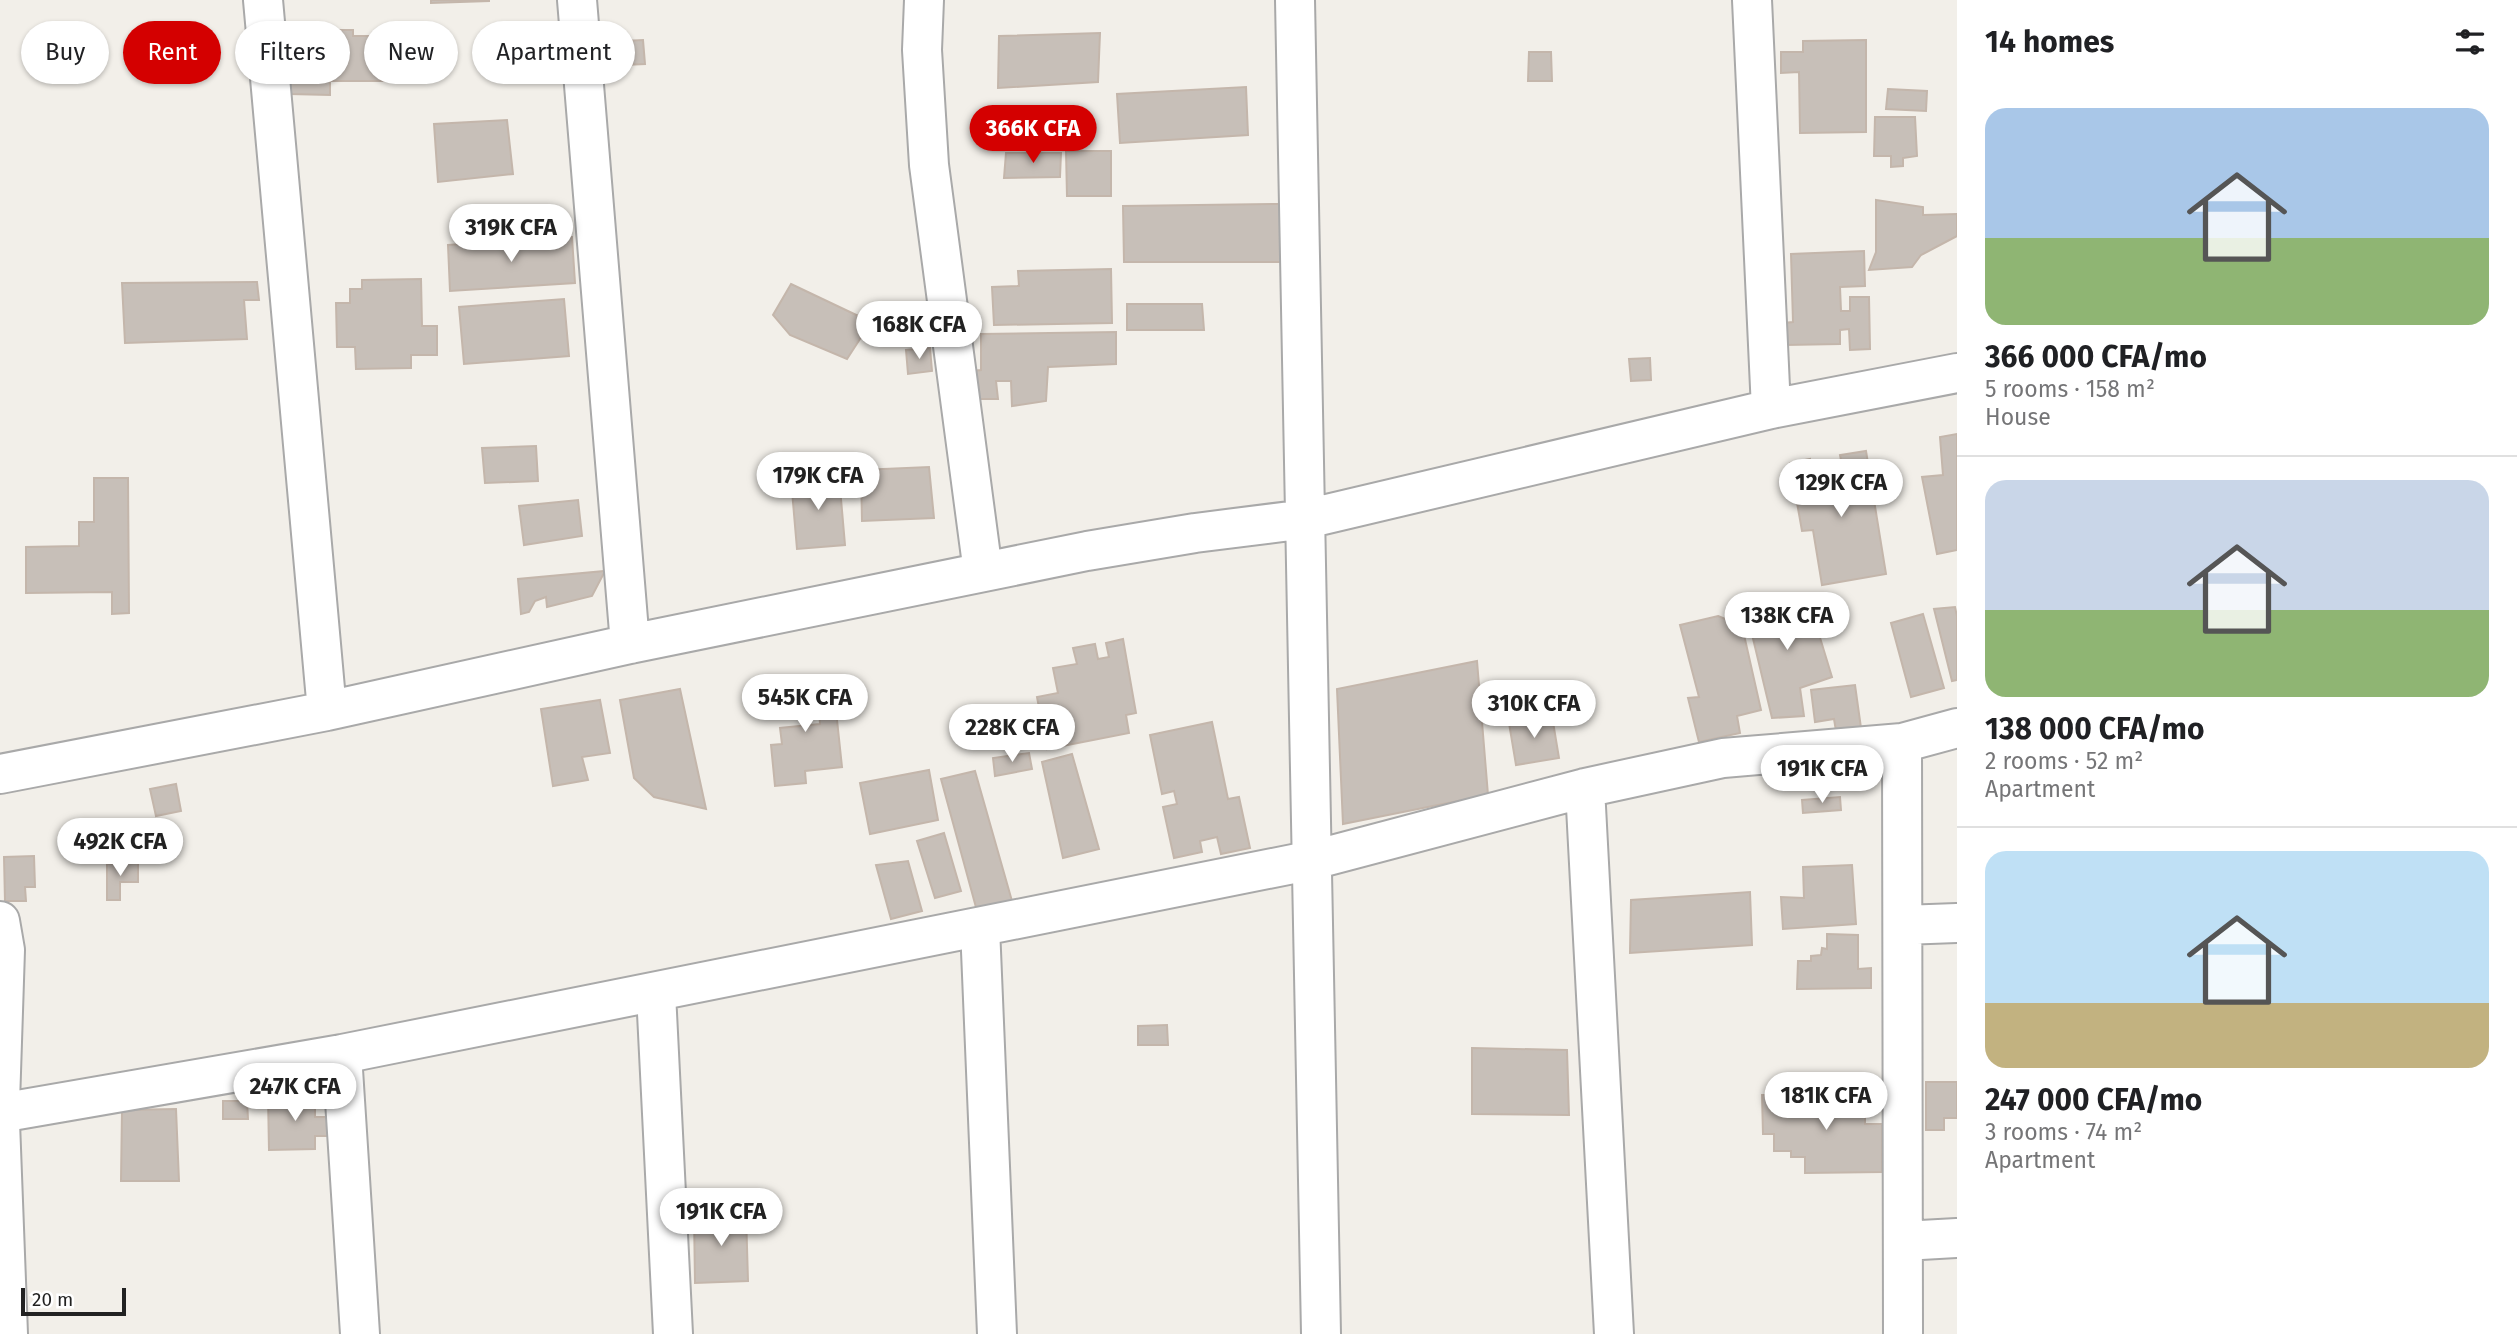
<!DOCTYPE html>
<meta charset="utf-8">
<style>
:root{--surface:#fff;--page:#f6f6f6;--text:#202124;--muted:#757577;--line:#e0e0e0;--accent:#d40000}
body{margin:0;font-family:"Fira Sans",sans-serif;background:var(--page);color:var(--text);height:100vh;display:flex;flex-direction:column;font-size:26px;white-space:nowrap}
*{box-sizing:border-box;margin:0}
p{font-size:23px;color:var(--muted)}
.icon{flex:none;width:38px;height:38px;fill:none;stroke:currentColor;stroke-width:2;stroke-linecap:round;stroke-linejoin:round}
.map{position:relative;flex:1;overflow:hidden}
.drawer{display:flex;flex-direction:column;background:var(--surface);width:560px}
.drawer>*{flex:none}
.guide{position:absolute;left:21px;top:21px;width:665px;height:63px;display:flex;gap:14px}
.scale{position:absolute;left:21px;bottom:18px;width:105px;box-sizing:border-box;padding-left:7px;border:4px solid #222;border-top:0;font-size:19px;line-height:24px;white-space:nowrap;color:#222;-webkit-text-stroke:5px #fff;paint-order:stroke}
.price{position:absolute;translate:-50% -60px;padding:0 16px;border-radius:24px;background:#fff;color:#222;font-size:23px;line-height:46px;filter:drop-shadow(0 2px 4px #0008)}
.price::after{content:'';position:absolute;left:50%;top:42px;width:21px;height:16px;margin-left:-10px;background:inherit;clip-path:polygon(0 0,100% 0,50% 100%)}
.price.current{background:var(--accent);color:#fff}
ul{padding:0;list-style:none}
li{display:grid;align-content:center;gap:14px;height:371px;padding:0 28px}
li+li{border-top:2px solid var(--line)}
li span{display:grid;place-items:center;height:217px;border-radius:21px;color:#555}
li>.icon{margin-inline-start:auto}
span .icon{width:126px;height:126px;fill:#fffc;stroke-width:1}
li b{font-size:30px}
h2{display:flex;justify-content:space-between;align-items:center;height:84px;padding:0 28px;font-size:30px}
.pill{padding:0 24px;border-radius:32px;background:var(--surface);box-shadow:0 2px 5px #0004;font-size:24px;line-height:63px}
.pill.current{background:var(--accent);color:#fff}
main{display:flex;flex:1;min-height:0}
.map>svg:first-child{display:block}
.building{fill:#c7bfb8;stroke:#c4b6ab;stroke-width:2}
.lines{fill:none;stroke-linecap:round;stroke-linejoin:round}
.minor-casing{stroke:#a9a9a9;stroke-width:42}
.minor{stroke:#fff;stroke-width:38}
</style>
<main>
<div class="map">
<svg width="1957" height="1334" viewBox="0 0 1957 1334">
<rect width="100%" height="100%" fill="#f2efe9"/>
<path class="building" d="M431,0h58v1l-58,2z
M387,25h15v7h13v-7h18v56h-103v14l-40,-1v-21h33v-43h30v6h34z
M1100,33l-2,49 -100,6 1,-52z
M643,40l2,24 -21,1 -1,-24z
M1866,40v92l-66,1 -1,-61 -18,1v-21h22v-11z
M1529,52h22l1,29h-24z
M1246,87l2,48 -128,8 -3,-49z
M1888,89l39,2 -1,20 -40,-2z
M1875,117h40l2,39 -14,2v8l-12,1v-11h-17z
M507,120l6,54 -75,8 -4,-58z
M1066,151h45v45h-44z
M1006,153h55l-1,24 -56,1z
M1876,200l47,7v8l34,-1v22l-36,19 -9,12 -43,3 7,-18z
M1279,204l5,58h-160l-1,-56z
M572,237l3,46 -125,8 -2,-46z
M1864,251l1,35 -25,1 1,24h9v-14h19l1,52 -20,1 -1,-21 -9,1v14l-55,1 -1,-22 9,-1 -2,-68z
M1111,269l1,54 -118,2 -2,-38 27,-1 -1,-15z
M421,279l1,47h15v29h-26v13l-55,1 -1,-22h-18l-1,-44h14v-14h12v-9z
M257,282l2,18h-15l3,39 -122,4 -3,-60z
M791,284l80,38 -24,37 -57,-24 -17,-20z
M564,299l5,57 -105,8 -5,-57z
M1127,304h75l2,26h-77z
M1116,332v32l-68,3 -2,34 -34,5 -1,-25h-15l2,18h-27l1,-28 9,-1v-36z
M930,348l2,23 -24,3 -2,-24z
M1650,358l1,22 -20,1 -2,-22z
M1957,434v116l-20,4 -15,-77 21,-2 -3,-38z
M536,446l2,35 -53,2 -3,-35z
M1866,451l20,123 -64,11 -9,-55 -11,1 -12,-68 20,-4 4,26 14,-2 -2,-10 17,-3 -3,-15z
M929,467l5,51 -72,3 -1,-51z
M839,476l6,69 -48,4 -6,-70z
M94,478h34l1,135 -17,1v-22l-86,1v-46l53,-1v-24h15z
M578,500l4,36 -58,9 -5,-39z
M605,571l-13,25 -45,11 -1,-10 -11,4 -6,11 -8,2 -3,-35z
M1807,595l25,82 -32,11 4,28 -32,2 -27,-113z
M1955,607l2,9v64l-5,1 -18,-72z
M1923,614l21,74 -33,9 -20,-74z
M1718,616l24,10 19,84 -24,6 3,17 -41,9 -11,-44 11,-1 -19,-72z
M1123,639l13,74 -10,2 3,18 -82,16 -10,-52 21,-4 -5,-25 24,-4 -4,-16 22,-4 3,15 11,-2 -3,-14z
M1477,661l11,134 -145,29 -6,-135z
M805,675l1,13 18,-2 1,15h10l7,66 -37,4 1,12 -31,3 -4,-41 11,-1 -2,-16 40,-4 -1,-15 -39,4 -4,-35z
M1855,685l6,43 -25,3 -2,-12 -19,3 -4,-32z
M680,689l26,120 -52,-12 -20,-19 -14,-78z
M600,700l10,53 -28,4 6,23 -35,6 -12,-77z
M1552,716l7,42 -43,7 -7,-42z
M1212,722l16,77 11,-2 11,51 -29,6 -4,-17 -17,4 2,11 -28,6 -11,-51 14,-3 -3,-13 -12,3 -12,-59z
M1029,753l3,16 -37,7 -2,-18z
M1072,754l27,95 -36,9 -21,-96z
M929,770l9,50 -68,14 -10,-51z
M975,771l37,130 -35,10 -36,-132z
M176,784l5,27 -25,5 -6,-27z
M1840,797l1,13 -38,3 -1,-13z
M944,833l17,58 -26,7 -18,-57z
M34,856l1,31h-10l1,14h-21l-1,-44z
M908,861l14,50 -31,8 -15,-54z
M138,863v19h-18v18h-13v-36z
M1852,865l4,59 -73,5 -2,-32 23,1 -1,-31z
M1750,892l2,53 -122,8 1,-53z
M1827,934l31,1v34l13,-1v20l-74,1 1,-28h13v-5l10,-1 1,-7 5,1z
M1167,1025l1,20h-30v-19z
M1472,1048l95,2 2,65 -97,-1z
M1926,1082h31v36h-13v12h-18z
M1844,1088h21v36h17v48l-77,1v-16h-14v-6h-17v-17h-11l-1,-39h30v11h5v7h9v-18l38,-1z
M268,1096h47v21h14l1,19h-15v13l-46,1z
M223,1101h24l1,18h-25z
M176,1109l3,72h-58l1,-71z
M746,1213l2,68 -53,2 -1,-69z"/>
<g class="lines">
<g class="minor-casing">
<path id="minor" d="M263,0l64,711
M577,0l53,644
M924,0l-2,50 7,115 54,407
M1295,0l26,1334
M1752,0l19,409
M1902,743l1,591
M0,774l327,-63 303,-67 457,-93 108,-18 111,-14 465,-110 186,-36
M1585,788l29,546
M0,921l5,29 -5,153
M1903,925l54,-2
M980,927l17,407
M656,993l17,341
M342,1054l18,280
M0,1113l342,-59 971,-194 272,-72 138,-30 179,-15 55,-15
M0,1122l8,212
M1903,1241l54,-3"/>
</g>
<use href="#minor" class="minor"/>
</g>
</svg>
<div class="scale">20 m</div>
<b class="price current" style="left:1033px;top:165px">366K CFA</b>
<b class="price" style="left:511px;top:264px">319K CFA</b>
<b class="price" style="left:919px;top:361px">168K CFA</b>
<b class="price" style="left:818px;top:512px">179K CFA</b>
<b class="price" style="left:1841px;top:519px">129K CFA</b>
<b class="price" style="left:1787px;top:652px">138K CFA</b>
<b class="price" style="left:805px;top:734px">545K CFA</b>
<b class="price" style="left:1534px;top:740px">310K CFA</b>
<b class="price" style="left:1012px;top:764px">228K CFA</b>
<b class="price" style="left:1822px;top:805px">191K CFA</b>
<b class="price" style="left:120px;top:878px">492K CFA</b>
<b class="price" style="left:295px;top:1123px">247K CFA</b>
<b class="price" style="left:1826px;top:1132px">181K CFA</b>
<b class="price" style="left:721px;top:1248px">191K CFA</b>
<div class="guide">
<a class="pill">Buy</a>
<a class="pill current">Rent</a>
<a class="pill">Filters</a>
<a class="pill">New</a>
<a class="pill">Apartment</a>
</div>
</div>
<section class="drawer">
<h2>14 homes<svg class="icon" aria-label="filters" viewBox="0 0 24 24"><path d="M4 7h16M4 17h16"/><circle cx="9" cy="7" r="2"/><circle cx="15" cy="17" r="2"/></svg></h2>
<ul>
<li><span style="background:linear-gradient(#a9c7e8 60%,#8fb573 0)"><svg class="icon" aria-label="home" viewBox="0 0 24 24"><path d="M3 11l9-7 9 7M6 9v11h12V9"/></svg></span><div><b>366 000 CFA/mo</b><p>5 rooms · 158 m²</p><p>House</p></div></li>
<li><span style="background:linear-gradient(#c9d6e8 60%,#8fb573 0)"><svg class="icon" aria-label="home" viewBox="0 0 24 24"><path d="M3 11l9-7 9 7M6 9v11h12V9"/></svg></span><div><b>138 000 CFA/mo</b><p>2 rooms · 52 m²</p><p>Apartment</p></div></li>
<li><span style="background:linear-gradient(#bfe0f5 70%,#c2b280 0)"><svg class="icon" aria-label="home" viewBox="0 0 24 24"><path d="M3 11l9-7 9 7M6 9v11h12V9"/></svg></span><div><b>247 000 CFA/mo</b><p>3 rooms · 74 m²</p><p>Apartment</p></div></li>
</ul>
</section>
</main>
